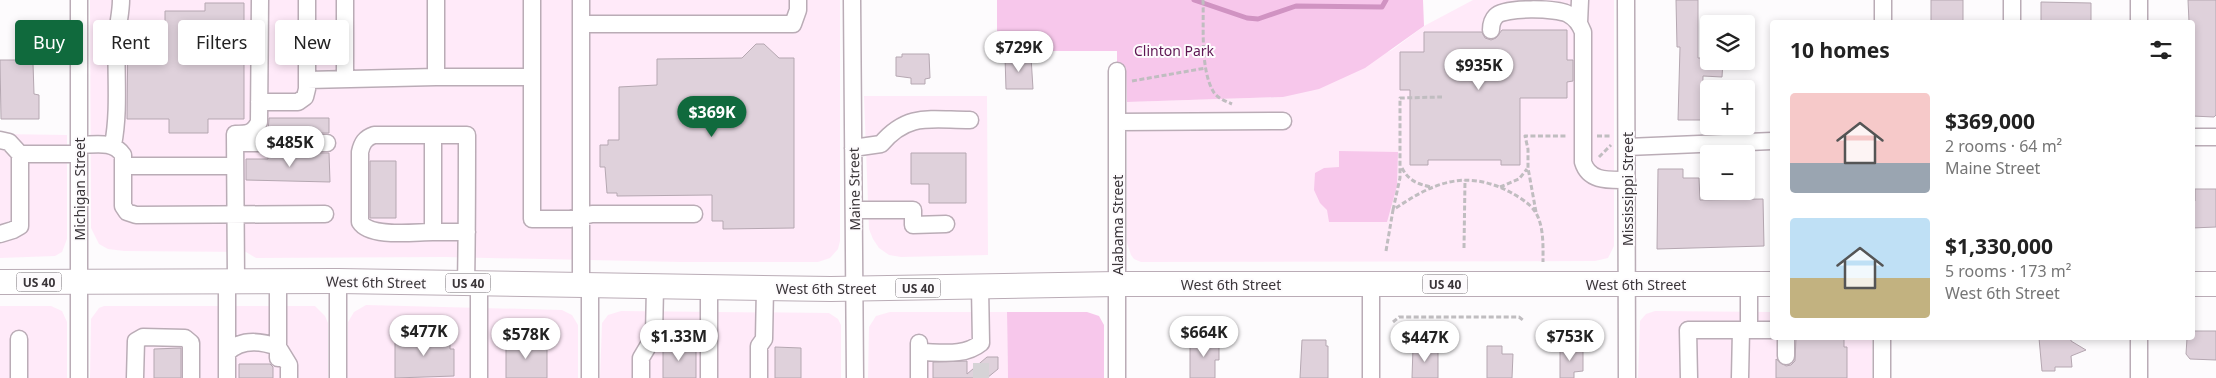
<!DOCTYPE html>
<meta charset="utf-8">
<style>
:root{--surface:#fff;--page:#f2f2f2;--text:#222;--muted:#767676;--accent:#106a3d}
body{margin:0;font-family:"Noto Sans",sans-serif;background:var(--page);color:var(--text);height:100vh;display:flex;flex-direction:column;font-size:19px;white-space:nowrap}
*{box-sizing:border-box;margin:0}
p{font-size:16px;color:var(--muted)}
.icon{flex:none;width:28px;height:28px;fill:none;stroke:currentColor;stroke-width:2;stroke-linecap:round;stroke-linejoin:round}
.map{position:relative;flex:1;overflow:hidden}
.side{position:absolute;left:1770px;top:20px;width:425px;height:320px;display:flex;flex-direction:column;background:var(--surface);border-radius:5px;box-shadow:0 2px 8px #0003}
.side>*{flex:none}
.banner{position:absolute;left:15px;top:20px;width:475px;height:45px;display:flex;gap:10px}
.fabs{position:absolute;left:1700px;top:15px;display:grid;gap:10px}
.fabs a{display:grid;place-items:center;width:55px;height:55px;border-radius:5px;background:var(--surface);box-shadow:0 2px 8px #0003;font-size:25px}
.price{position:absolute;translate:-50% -42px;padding:0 11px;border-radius:18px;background:#fff;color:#222;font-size:16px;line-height:32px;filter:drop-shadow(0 1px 2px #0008)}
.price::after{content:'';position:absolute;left:50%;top:30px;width:15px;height:11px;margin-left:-8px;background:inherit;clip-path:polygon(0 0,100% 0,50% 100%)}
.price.current{background:var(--accent);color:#fff}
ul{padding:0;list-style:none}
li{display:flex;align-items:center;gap:15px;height:125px;padding:0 20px}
li span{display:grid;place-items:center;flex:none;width:140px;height:100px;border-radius:5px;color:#555}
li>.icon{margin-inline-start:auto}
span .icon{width:60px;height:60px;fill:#fffc;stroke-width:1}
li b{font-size:21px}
h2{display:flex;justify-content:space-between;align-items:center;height:60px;padding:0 20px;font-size:21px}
.chip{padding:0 18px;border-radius:5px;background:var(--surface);box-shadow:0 2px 8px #0003;font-size:18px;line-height:45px}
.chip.current{background:var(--accent);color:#fff}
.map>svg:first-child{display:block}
.built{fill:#ffeaf9}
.green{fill:#f7c7eb}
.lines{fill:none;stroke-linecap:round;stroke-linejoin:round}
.stream{stroke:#d093c2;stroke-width:5}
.building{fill:#dfd1db;stroke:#b5a7b1}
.minor-tunnel{stroke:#d6d3d6;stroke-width:16;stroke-dasharray:16 8;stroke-linecap:butt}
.minor-casing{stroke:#baacb6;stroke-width:19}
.highway-casing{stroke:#baacb6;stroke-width:26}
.path{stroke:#c0bdc0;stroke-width:3;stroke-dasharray:5 2.5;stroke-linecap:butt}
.minor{stroke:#fff;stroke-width:16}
.highway{stroke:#fff;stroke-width:24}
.labels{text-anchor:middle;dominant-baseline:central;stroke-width:4;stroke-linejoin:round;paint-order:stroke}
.shield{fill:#fdfbfd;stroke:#747074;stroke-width:1}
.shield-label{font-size:12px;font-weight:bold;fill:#3a3539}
.park-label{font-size:14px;fill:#5e1653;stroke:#fdfbfd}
.street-label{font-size:14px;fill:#3a3539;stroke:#fdfbfd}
</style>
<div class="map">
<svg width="2216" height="378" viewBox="0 0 2216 378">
<rect width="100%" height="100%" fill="#fdfbfd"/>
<path class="built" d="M90,0h750v241l-2,8 -8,9 -12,4h-137l-236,-5 -189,1 -10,-6 -122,-1 -16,-2 -9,-5 -8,-16z
M1473,0h141v246l-6,12 -13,3 -454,1 -7,-3 -3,-4 -4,-12v-141l156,-5 109,-47 32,-24z
M864,96h123l1,159 -87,2 -12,-2 -10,-7 -6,-9 -4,-10z
M0,134l67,1v104l-5,13 -7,4 -55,2z
M366,305l196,5 10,5 6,10v53h-231l1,-56 6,-10z
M0,306h51l11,5 5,11v56h-67z
M104,306h211l10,10 3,7v55h-238l1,-59 8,-11z
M621,311l208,2 9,6 3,6v53h-241l2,-55 6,-8z
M1655,311l117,1v26h100v40h-234l2,-57 6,-7z
M890,312h117l1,66h-140l1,-51 7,-11z"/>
<path class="green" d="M997,0h426l1,26 -59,42 -46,21 -36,8 -156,5 -1,-35h-9v-16h-120z
M1339,151l59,1 -1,34 -10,36h-58l-2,-12 -7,-7 -6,-13 1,-17 9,-5 15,-1z
M1007,312h80l12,4 5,9v53h-96z"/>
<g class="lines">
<path class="stream" d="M1194,0l53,18 11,1 38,-13 86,1 4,-7"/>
</g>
<path class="building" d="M1676,0h22v58h11v3h14l-1,16 -19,-1 -1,44h-24l2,-73h-3z
M1931,0h32v22h-32z
M2188,0h28v115l-2,2 -22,-1v-94h-3z
M2041,2l50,1v19h-50z
M205,3h39v116h-36v14h-39v-14h-42l1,-91h37v-17h40z
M1502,30h65v30h6v21l-6,1v16h-47v67h-19v-5h-73v5h-18v-75h-10v-38h24v-20h58l3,6 6,2 5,-2z
M756,44h8l15,14h15v170l-71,1v-8h-11v-26l-95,1v-3h-10l-2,-26h-5v-22h8v-5h11v-53l38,-2v-26l85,-1z
M902,54h27l1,24 -5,1v5h-14v-6l-15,-2v-19h6z
M1005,57h26l2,32h-27z
M0,60h23v3h10l1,31 5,1v24h-38z
M269,118h60v15h-61z
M268,153h61l1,29 -84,-2v-21h22z
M911,153h55v50h-37v-19h-18z
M370,161h26v57h-26z
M1658,169h25v9h16l1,22 63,-1 1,47 -107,3z
M2195,189h21v38l-24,1v-27h3z
M2192,331h24v29l-26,-1 -4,-5 1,-16h5z
M395,337h55v12h4v27l-59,2z
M1796,338h48v9h3v31h-71v-19l10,7 5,-1 4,-4z
M2039,338h32v3l15,9 -15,6 1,11h-17v4h-13z
M1190,340h29v20h-4v18h-25z
M1302,340h24v6h2v32h-28z
M506,343h41v35h-41z
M1487,346h15v8h11l-1,24h-25z
M1560,346h14v4h9v21l-9,1v6h-14z
M663,347h33v31h-33z
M775,347l26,1v30h-26z
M1413,347h25v31h-26z
M181,348v30h-27v-29z
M987,357h11v12l-11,9h-54v-16l34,-1v13z
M239,364h31l3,3v11h-34z"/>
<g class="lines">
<path class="minor-tunnel" d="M981,363v15"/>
<g class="minor-casing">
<path id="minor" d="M79,0v378
M345,0v79
M436,0v77h96
M532,0v219h38l22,-5h102
M852,0l3,378
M1626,0l1,378
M2139,0v22
M1883,22v-22
M2012,22v-22
M1579,23l1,-23
M581,24h212l5,-14v-10
M1491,30c0,-5 1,-10 5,-14 8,-9 61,-8 72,-2 8,4 12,10 15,18v130c6,20 26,18 44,18
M307,80l129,-3
M259,102h39l7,-5 2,-8v-89
M1117,122l166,-1
M2192,137h24
M0,140l9,2 11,12
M235,143h92
M79,145c16,0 34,-5 44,10v51l4,6 9,3 189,-1
M113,145c7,-37 2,-73 4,-110 1,-12 4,-23 4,-35
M1627,147l145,-6
M853,148l28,-4c27,-32 50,-24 89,-24
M123,166h112
M854,210h59v15l33,-1
M433,232c-19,0 -63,6 -73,-10v-70c2,-9 5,-14 14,-17h59
M0,234l13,-4 7,-4v-72h59
M278,281v66l11,18v13
M338,281v97
M227,282v96
M236,282l-1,-148c12,0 18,0 24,-12l1,-122
M466,283c1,-49 1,-98 1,-148h-34v97h34
M479,283v95
M1371,284v94
M1749,284v46
M581,285v-285
M590,286v92
M709,288v90
M1786,338v18
M19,339v39
M919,343v35
M919,352c21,0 45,5 62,-9l-1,-56
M227,353c14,-15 34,-12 51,-6v11
M135,378l1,-37 7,-4 42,1 6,5v35
M641,378v-20l13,-22 1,-49
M759,378v-32l5,-7 1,-51
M1117,378v-307
M1689,378l-1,-48h84
M1740,378l1,-48
M1882,378v-40
M2139,378v-40"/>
</g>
<g class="highway-casing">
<path id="highway" d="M0,282l338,-1 493,8 286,-5h655
M2192,284h24"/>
</g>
<path class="path" d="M1203,0c1,26 -3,68 10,91 4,7 12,10 19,13
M1132,81l74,-13
M1597,136h14
M1599,157l12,-12
M1402,168c6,12 15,16 29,19
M1500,187l19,-8 8,-10
M1393,210l7,-32v-80l42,-1
M1536,212l-8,-44v-19l-3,-13h42
M1464,248l1,-68
M1386,251l7,-41c38,-26 71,-42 117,-18 9,5 21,12 26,21 8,14 7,34 7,49
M1393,322l6,-5h120l5,4"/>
<use href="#minor" class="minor"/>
<use href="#highway" class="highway"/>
</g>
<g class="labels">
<g class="shield">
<rect x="16.5" y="272.5" width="45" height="19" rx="4"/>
<rect x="445.5" y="273.5" width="45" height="19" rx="4"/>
<rect x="1422.5" y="274.5" width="45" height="19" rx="4"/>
<rect x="895.5" y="278.5" width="45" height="19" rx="4"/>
</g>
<g class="shield-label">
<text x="39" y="282">US 40</text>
<text x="468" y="283">US 40</text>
<text x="1445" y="284">US 40</text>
<text x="918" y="288">US 40</text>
</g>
<g class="park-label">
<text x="1174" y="50">Clinton Park</text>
</g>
<g class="street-label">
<text transform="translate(79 189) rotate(-90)">Michigan Street</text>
<text transform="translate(854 189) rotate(-91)">Maine Street</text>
<text transform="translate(1627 189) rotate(-90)">Mississippi Street</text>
<text transform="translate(1117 225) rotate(-90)">Alabama Street</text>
<text transform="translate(376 282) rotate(1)">West 6th Street</text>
<text x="1231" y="284">West 6th Street</text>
<text x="1636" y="284">West 6th Street</text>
<text x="826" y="288">West 6th Street</text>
</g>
</g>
</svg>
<div class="fabs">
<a><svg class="icon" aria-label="layers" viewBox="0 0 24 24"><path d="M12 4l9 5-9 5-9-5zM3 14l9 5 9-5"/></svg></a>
<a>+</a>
<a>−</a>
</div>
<b class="price" style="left:1019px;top:73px">$729K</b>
<b class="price" style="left:1479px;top:91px">$935K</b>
<b class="price current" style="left:712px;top:138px">$369K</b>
<b class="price" style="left:290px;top:168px">$485K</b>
<b class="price" style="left:424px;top:357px">$477K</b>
<b class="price" style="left:1204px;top:358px">$664K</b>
<b class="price" style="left:526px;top:360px">$578K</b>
<b class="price" style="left:679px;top:362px">$1.33M</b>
<b class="price" style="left:1570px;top:362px">$753K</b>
<b class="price" style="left:1425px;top:363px">$447K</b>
<div class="banner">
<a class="chip current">Buy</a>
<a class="chip">Rent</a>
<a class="chip">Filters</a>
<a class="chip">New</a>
</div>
<section class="side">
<h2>10 homes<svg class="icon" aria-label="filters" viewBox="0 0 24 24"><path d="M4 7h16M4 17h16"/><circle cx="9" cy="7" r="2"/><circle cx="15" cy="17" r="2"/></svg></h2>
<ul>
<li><span style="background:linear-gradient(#f6c9c9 70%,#9aa5b1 0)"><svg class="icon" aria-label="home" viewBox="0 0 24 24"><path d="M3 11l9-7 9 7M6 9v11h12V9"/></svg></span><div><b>$369,000</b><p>2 rooms · 64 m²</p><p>Maine Street</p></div></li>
<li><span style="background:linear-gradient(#bfe0f5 60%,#c2b280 0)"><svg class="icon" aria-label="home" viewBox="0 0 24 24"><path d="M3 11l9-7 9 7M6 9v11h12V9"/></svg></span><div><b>$1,330,000</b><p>5 rooms · 173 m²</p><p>West 6th Street</p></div></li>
</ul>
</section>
</div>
